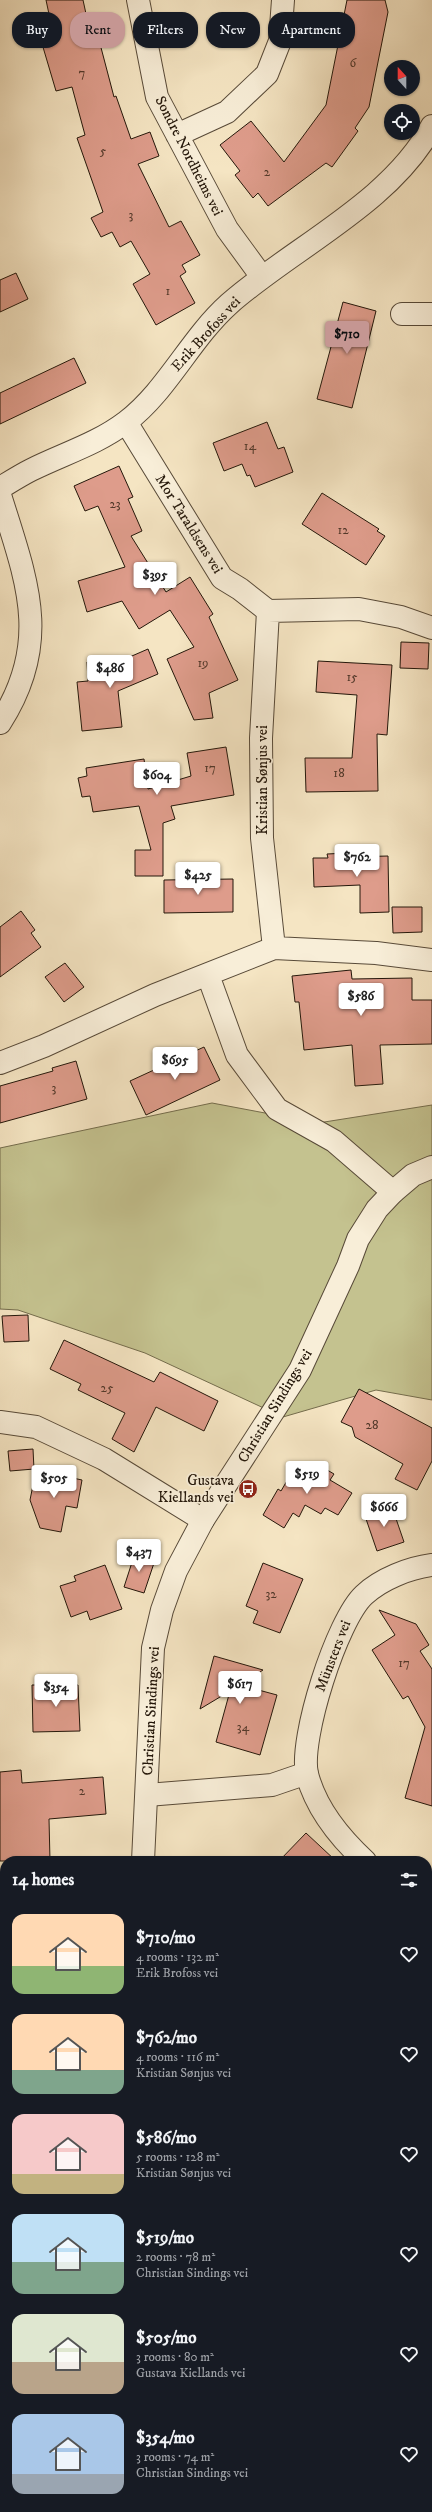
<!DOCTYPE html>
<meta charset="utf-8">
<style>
:root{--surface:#171b24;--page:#20242c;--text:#f1f3f6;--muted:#9ea1a6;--accent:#c59692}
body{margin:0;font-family:"IM FELL DW Pica",serif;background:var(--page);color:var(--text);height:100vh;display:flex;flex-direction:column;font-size:15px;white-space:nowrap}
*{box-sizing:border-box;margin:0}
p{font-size:13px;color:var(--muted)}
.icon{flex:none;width:22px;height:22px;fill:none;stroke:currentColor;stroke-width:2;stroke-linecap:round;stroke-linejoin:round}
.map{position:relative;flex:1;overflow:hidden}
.panel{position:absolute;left:0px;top:1856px;width:432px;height:656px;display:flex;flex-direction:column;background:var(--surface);border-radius:16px 16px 0 0;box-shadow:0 1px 3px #0004}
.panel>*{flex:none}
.hud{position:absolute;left:12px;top:12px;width:408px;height:36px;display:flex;gap:8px}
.needle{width:26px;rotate:339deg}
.controls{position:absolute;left:384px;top:60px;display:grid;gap:8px}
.controls a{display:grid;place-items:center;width:36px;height:36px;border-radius:50%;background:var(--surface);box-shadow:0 1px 3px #0004;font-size:20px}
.price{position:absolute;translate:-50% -34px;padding:0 9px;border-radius:4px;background:#fff;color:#222;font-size:13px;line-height:26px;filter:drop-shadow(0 1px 2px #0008)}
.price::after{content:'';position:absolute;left:50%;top:24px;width:12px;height:9px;margin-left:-6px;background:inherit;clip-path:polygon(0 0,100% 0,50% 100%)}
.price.active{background:var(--accent);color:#111}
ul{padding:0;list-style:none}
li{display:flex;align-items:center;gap:12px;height:100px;padding:0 12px}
li span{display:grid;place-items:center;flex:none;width:112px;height:80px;border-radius:12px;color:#555}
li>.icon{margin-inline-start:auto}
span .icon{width:48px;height:48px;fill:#fffc;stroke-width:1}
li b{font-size:17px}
h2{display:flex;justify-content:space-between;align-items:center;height:48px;padding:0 12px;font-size:17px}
.pill{padding:0 14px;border-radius:16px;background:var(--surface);box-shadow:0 1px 3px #0004;font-size:14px;line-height:36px}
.pill.active{background:var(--accent);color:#111}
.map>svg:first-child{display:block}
.green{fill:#c4c28f;stroke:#746c4c}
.building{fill:#de9c8b;stroke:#24170a}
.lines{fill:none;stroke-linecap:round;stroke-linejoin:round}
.minor-casing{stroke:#584a38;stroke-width:24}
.tertiary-casing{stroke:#584a38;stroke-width:24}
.minor{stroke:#f8eed8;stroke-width:22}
.tertiary{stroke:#f8eed8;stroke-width:22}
.labels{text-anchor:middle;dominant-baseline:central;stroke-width:3.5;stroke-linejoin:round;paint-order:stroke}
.number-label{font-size:13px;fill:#52382a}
.street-label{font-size:15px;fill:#24170a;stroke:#f8eed8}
.poi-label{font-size:15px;fill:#24170a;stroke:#f8eed8;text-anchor:end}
</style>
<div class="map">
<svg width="432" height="2512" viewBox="0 0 432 2512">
<rect width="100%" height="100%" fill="#f5e5c3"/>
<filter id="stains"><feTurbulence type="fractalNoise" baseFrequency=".005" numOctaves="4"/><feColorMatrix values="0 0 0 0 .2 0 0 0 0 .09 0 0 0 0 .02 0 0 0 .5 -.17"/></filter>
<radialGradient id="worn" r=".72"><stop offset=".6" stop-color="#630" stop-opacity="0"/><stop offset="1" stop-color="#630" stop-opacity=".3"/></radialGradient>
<path class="green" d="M212,1103l106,20 114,-18v295l-56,-10 -93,27 -138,-64 -127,-43 -18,-1v-161z
M0,2174l5,7v326h163l1,5h-169z"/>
<path class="building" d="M46,0h37l5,23 16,-5 6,19 -11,3 15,57 2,-1 15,43 19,-7 9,24 -21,8 31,63 12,-6 19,34 -18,10 4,7 -6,4 15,27 -39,22 -23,-41 17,-10 -19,-33 -11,6 -8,-15 -11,5 -10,-19 12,-6 -26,-74 8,-3 -13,-48 -16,4 -16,-54 13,-4z
M347,0h38l3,12 -19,95 -14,21 3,3 -26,36 -6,-4 -58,43 -10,-13 -5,5 -18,-23 5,-4 -20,-26 31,-24 33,41 42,-57z
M16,273l12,26 -28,13v-32z
M343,302l33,9 -24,97 -35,-9z
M74,358l12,25 -86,41v-31z
M267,422l11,27 6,-2 9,25 -38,15 -5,-12 -3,1 -5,-12 -18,7 -11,-28z
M119,466l14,31 -5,2 14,32 -11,5 35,56 24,-15 23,37 -4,3 29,63 -29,13 4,25 -19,2 -27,-61 27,-12 -24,-37 -31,19 -17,-28 -35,11 -9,-31 47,-14 -27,-61 -13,5 -11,-25z
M322,493l57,36 -2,2 8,5 -19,29 -64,-41z
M401,642l28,1 -1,26 -28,-1z
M148,649l10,25 -40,17 4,36 -40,4 -5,-49 11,-1 -1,-19 38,-3z
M318,661l74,4 -5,70 -10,-1 1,57 -72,1 -1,-34h47l5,-63 -41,-3z
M226,747l8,48 -63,11 4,13 -12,4v53h-28v-26h16l-12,-44 -46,6 -3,-16 -8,1 -4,-19 9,-2 -1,-8 58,-9 4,30 43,-13 -4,-23z
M348,853v4l40,-1 1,56 -29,1v-28l-46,2 -1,-29h15l-1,-4z
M233,879v33l-69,1v-33z
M392,907h30v25l-29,1z
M21,911l14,19 -4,3 10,14 -41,30v-50z
M65,963l19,24 -20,15 -19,-25z
M351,970l1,9 60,-1v22h20v44l-52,1 3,39 -28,2 -3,-41 -48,5 -5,-48h-4l-3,-26z
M204,1047l16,33 -74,35 -16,-34z
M76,1061l11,38 -87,24v-37l53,-15 -1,-3z
M28,1315l1,26 -25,1 -2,-26z
M64,1340l90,42 6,-10 58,29 -14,30 -48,-24 -22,45 -22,-13 13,-26 -47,-23 3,-6 -31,-15z
M359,1389l73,39v33l-15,29 -22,-11 8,-15 -48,-27 -3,-10 -11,-5z
M33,1449l1,20 -24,2 -2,-20z
M317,1464l17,10 -4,6 22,13 -14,22 -13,-7 -4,6 -16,-9 -6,12 -6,-4 -9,15 -21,-13 15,-26 3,2 14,-24 11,6 3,-6 5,3z
M36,1470l46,10 -5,28 -11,-2 -5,26 -21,-4 -10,-28z
M391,1504l13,38 -27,9 -13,-38z
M135,1553l20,7 -11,33 -20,-6z
M263,1563l40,16 -23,54 -27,-10 5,-12 -12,-5z
M105,1565l17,44 -32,11 -3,-9 -16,6 -11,-31 16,-5 -2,-5z
M379,1610l37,14 13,21 -9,6 12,18v137l-27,-8 20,-71 -17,-31 -5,3 -31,-49 23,-15z
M214,1656l49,14 -9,6 -3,12 26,7 -17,60 -44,-13 14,-51 -30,18z
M32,1685h46l2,46 -47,1z
M21,1770l1,13 81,-6 3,37 -57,5 1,42h-50v-89z
M306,1833l30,28h-57z"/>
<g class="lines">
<g class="minor-casing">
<path id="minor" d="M138,0l19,97 70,132 35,48
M177,135l50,-23 40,-38 13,-33 3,-41
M402,314h30
M126,422l96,156 18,11 28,22 91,-2 42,8 31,11
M0,488c10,-6 21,-13 31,-18 32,-16 66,-26 95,-48 41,-31 64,-83 103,-118 63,-56 162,-101 203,-178
M0,495c26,84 53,146 0,228
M268,611l-7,127 1,100 12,110
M208,975l29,80 40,54 57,32 59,51
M0,1063l44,-17 111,-51 119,-47 102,5 56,7
M0,1422l36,5 68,32 99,61
M147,1795l125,-10 35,-12
M365,1861c-26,-24 -49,-52 -58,-87 -8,-35 30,-154 57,-179 17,-16 45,-27 68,-30
M427,1890l5,2
M0,1928l5,-1
M427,2210l5,4
M335,2507l5,5"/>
</g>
<g class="tertiary-casing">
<path id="tertiary" d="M143,1861l10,-213 9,-38 14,-39 27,-51 97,-150 48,-104 10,-27 19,-30 16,-17 20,-17 19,-8
M0,2200l5,-4"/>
</g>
<use href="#minor" class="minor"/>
<use href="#tertiary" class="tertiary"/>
</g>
<defs>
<g id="bus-disc" transform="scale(1)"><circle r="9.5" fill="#8f2418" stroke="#f8eed8"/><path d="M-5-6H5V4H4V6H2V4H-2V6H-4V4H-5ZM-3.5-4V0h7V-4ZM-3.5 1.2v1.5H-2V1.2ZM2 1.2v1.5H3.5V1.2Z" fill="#fff"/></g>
</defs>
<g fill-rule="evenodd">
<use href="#bus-disc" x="248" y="1489"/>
</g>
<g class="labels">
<g class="number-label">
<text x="353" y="63">6</text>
<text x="82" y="73">7</text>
<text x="103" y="151">5</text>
<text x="267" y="172">2</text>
<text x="131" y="215">3</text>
<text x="168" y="291">1</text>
<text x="250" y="446">14</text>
<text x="115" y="504">23</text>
<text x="343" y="530">12</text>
<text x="203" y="663">19</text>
<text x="352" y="677">15</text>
<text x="210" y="768">17</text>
<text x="339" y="773">18</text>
<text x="54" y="1088">3</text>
<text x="107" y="1388">25</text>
<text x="372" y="1425">28</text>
<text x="271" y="1594">32</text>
<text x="404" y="1663">17</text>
<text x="243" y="1727">34</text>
<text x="82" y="1791">2</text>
</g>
<g class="street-label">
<text transform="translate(189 156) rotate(63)">Sondre Nordheims vei</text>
<text transform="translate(206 334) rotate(-48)">Erik Brofoss vei</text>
<text transform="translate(189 524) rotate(58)">Mor Taraldsens vei</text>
<text transform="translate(262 780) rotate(-90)">Kristian Sønjus vei</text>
<text transform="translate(275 1406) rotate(-59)">Christian Sindings vei</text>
<text transform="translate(333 1656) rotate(-69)">Münsters vei</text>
<text transform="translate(151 1711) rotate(-87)">Christian Sindings vei</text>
</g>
<g class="poi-label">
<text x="234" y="1480">Gustava<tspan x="234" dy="17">Kiellands vei</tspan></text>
</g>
</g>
<rect width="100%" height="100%" filter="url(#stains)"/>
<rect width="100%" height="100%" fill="url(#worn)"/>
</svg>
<div class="controls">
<a><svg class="needle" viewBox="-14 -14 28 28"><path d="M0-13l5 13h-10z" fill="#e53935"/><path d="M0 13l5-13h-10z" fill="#9ea1a6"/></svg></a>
<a><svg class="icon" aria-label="locate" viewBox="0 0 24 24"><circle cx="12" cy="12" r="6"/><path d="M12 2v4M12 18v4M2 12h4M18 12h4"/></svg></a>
</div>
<b class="price active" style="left:347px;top:355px">$710</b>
<b class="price" style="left:155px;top:596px">$395</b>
<b class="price" style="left:110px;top:689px">$486</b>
<b class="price" style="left:157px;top:796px">$604</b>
<b class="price" style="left:357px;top:878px">$762</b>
<b class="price" style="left:198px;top:896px">$425</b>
<b class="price" style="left:361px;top:1017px">$586</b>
<b class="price" style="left:175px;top:1081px">$695</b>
<b class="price" style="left:307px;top:1495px">$519</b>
<b class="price" style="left:54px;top:1499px">$505</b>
<b class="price" style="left:384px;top:1528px">$666</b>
<b class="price" style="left:139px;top:1573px">$437</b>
<b class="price" style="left:240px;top:1705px">$617</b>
<b class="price" style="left:56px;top:1708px">$354</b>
<div class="hud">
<a class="pill">Buy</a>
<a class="pill active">Rent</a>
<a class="pill">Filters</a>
<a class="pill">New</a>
<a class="pill">Apartment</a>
</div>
<section class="panel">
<h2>14 homes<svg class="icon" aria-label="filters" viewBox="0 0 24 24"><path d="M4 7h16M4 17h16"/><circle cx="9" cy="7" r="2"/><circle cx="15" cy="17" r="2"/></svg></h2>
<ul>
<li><span style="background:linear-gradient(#ffd9b3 65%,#8fb573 0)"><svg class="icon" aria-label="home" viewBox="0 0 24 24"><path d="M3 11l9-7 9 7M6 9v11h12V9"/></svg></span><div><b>$710/mo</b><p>4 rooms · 132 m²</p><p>Erik Brofoss vei</p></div><svg class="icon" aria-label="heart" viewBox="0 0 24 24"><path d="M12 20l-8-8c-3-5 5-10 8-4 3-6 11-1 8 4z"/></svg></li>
<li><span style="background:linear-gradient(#ffd9b3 70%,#7fa58c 0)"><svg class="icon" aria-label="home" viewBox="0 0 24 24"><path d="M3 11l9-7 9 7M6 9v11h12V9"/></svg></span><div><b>$762/mo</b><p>4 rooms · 116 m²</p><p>Kristian Sønjus vei</p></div><svg class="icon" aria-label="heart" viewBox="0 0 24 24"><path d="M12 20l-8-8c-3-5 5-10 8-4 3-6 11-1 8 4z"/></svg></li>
<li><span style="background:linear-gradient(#f6c9c9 75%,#c2b280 0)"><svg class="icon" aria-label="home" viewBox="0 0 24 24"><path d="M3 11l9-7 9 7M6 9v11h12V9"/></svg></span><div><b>$586/mo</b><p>5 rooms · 128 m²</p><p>Kristian Sønjus vei</p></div><svg class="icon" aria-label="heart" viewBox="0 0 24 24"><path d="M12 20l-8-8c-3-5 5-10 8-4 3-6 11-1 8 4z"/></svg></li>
<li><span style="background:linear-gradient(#bfe0f5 60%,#7fa58c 0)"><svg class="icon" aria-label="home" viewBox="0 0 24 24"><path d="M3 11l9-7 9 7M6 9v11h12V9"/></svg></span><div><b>$519/mo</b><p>2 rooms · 78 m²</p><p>Christian Sindings vei</p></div><svg class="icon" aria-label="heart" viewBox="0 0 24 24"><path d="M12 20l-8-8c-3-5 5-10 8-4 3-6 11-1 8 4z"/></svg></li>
<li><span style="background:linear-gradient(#dfe7d0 60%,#b9a48a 0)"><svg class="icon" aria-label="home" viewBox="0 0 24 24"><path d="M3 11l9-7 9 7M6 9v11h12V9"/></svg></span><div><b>$505/mo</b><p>3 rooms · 80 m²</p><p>Gustava Kiellands vei</p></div><svg class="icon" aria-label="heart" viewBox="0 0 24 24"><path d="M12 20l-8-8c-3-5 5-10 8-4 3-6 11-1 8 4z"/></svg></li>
<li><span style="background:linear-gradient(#a9c7e8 75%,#9aa5b1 0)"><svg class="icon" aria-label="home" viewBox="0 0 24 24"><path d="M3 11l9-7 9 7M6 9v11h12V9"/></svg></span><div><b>$354/mo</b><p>3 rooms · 74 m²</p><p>Christian Sindings vei</p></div><svg class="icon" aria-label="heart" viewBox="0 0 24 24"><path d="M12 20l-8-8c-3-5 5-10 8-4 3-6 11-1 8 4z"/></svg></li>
</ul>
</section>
</div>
